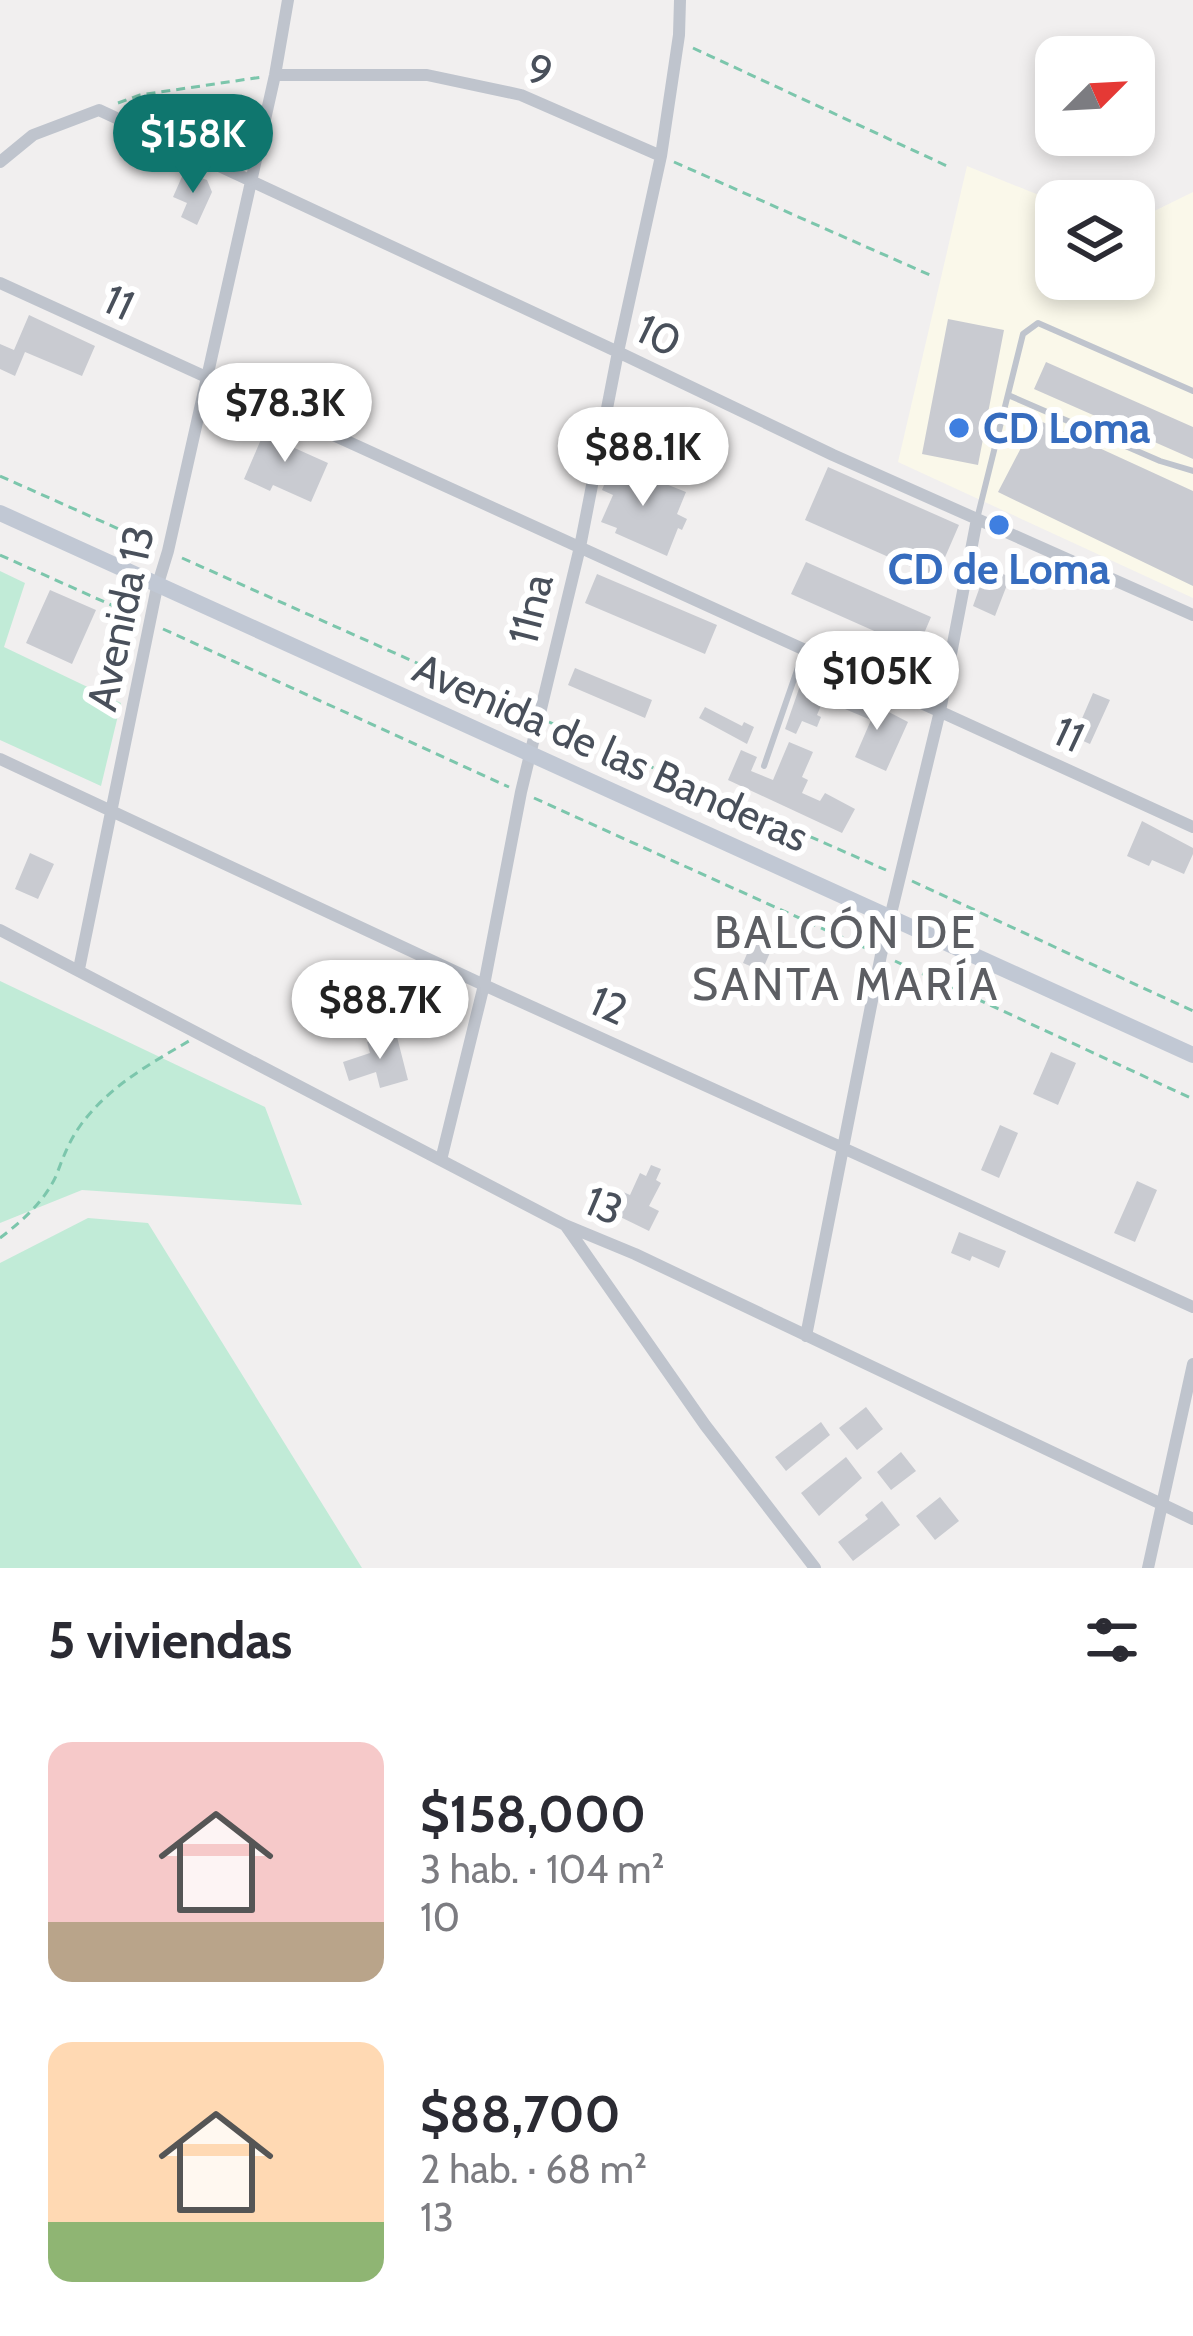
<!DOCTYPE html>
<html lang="es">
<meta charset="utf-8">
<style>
:root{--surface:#fff;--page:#f7f7f7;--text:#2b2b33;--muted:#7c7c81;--accent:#0f766e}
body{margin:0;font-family:Cabin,sans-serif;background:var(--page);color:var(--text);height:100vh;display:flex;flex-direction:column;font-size:45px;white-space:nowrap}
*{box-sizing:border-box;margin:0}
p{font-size:39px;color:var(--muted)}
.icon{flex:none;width:66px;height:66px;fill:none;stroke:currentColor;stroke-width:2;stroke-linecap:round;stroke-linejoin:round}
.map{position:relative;height:1568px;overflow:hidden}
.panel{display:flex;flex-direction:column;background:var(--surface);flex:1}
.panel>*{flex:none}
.needle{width:78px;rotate:66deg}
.tools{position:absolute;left:1035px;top:36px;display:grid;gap:24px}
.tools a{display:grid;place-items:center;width:120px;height:120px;border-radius:24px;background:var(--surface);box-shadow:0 6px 18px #0003;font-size:60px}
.price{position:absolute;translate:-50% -102px;padding:0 27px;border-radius:42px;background:#fff;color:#222;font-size:39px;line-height:78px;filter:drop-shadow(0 3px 6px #0008)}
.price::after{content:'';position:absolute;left:50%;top:72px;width:36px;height:27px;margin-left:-18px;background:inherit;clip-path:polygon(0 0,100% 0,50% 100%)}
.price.current{background:var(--accent);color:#fff}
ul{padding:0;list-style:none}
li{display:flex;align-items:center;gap:36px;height:300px;padding:0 48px}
li span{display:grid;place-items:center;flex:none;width:336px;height:240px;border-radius:24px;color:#555}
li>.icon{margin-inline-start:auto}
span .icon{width:144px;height:144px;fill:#fffc;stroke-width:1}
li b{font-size:51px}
h2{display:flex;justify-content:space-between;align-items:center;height:144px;padding:0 48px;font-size:51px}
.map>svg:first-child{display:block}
.commercial{fill:#faf8ea}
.green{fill:#c1ebd7}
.building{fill:#c9cbd1}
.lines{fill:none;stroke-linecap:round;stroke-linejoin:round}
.path{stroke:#7cc6ac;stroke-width:3;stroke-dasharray:9 6;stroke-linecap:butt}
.lane{stroke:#bfc4cd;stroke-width:6}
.street{stroke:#bfc4cd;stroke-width:12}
.secondary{stroke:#c1c8d4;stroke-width:16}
.shop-dot{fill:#3f7fe0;stroke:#fff;stroke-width:4.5}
.labels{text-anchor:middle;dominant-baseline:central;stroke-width:12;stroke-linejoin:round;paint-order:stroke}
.street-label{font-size:42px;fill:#49505b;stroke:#fff}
.shop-label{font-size:42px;font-weight:bold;fill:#366cbe;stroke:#fff;text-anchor:start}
.neighbourhood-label{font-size:45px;letter-spacing:3px;fill:#5c5e63;stroke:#fff}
</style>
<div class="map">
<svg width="1193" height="1568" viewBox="0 0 1193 1568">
<rect width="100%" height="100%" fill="#f1efef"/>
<path class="commercial" d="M967,166l89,36v77h78v-58l59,-29v406l-295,-136z"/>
<path class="green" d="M0,571l25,12 -21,64 117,56 -20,83 -101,-46z
M0,981l265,126 37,98 -220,-15 -82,33z
M88,1218l60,5 214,345h-362v-305z"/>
<path class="building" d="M184,172l23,8 5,12 -15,33 -16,-8 6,-14 -14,-6z
M29,315l66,31 -13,30 -57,-24 -10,24 -15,-7v-25l14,6z
M948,319l56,11 -26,135 -56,-11z
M1046,362l147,65v32l-159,-70z
M1036,419l157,72v95l-195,-94z
M268,423l27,12 -5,11 38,17 -17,39 -38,-17 -3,6 -26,-12z
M613,463l73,29 -9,22 10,5 -5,11 -4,-2 -11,28 -52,-23 2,-5 -16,-6 12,-27 -11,-5z
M828,467l131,58 -23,53 -131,-58z
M806,562l125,55 -14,33 -126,-56z
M987,567l23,10 -15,39 -22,-10z
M597,574l120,51 -12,29 -120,-51z
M50,590l46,20 -24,54 -46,-21z
M575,668l77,32 -7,18 -77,-33z
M802,680l25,11 -10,24 4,2 -4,10 -15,-6 -6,13 -11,-5z
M852,693l56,29 -22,49 -31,-14 16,-37 -26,-11z
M1093,693l17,7 -20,44 -16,-7z
M705,707l37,19 2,-4 10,5 -7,17 -48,-26z
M789,742l24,10 -11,25 6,3 -6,13 18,8 5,-8 30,16 -13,24 -114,-53 13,-30 16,7 -6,14 22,9z
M1142,821l51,27v6l-9,20 -32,-14 -3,6 -22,-10z
M30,853l24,11 -16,35 -23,-10z
M759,926l19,8 -16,37 -19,-8z
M396,1033l12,47 -28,8 -4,-16 -27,9 -6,-19 27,-9 -3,-11z
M1051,1052l25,11 -18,42 -25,-11z
M1000,1125l18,8 -19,45 -18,-8z
M651,1165l10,4 -5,11 5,3 -12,23 10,5 -10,20 -45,-22 10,-21 16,7 10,-22 6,3z
M1137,1181l20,9 -22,52 -21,-9z
M959,1232l47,19 -7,17 -27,-12 -2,5 -19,-8z
M866,1407l17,22 -26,21 -18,-22z
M821,1422l9,13 -44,36 -11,-14z
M901,1452l15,19 -25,19 -14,-18z
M846,1457l16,21 -43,38 -18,-23z
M940,1497l19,24 -24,19 -19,-24z
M882,1501l18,24 -47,36 -15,-19 30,-23 -3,-4z"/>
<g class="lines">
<path class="path" d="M693,48l254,118
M118,103l22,-8 122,-18
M674,162l256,113
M0,476l157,70
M0,555l138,62
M182,558l347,155
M163,629l346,158
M549,722l337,148
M534,798l336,152
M912,881l281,130
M895,961l298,138
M0,1238c22,-17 44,-36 56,-62 7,-18 12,-33 24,-50 28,-39 68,-61 109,-85"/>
<path class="lane" d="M1008,395l152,66 33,10
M977,519l46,-185 15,-11 155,68
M764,766l39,-113"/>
<path class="street" d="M275,75h152l94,20 140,61
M0,162l33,-27 66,-25 519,242 215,103 360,160
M0,283l1193,544
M0,759l484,226 709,322
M0,930l565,295 70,29 558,265
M79,969l78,-382 11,-36 107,-476 13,-75
M441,1160l43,-175 37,-193 59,-245 38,-195 43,-196 18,-121 1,-35
M566,1226l139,199 110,143
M806,1336l75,-381 59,-244 37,-192
M1148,1568l45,-204"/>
<path class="secondary" d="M0,513l1193,542"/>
</g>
<g class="shop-dot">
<circle cx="959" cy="428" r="12"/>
<circle cx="999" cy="525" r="12"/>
</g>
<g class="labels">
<g class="street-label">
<text transform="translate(540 70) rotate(19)">9</text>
<text transform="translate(119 302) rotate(25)">11</text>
<text transform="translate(659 335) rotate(26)">10</text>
<text transform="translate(530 609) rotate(-76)">11na</text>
<text transform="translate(120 618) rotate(-78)">Avenida 13</text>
<text transform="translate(1069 734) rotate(25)">11</text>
<text transform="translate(611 752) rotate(24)">Avenida de las Banderas</text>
<text transform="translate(609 1005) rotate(24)">12</text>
<text transform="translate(604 1205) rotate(23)">13</text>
</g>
<g class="shop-label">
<text x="983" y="428">CD Loma</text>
<text x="999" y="569" text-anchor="middle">CD de Loma</text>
</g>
<g class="neighbourhood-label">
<text x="846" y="932">BALCÓN DE<tspan x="846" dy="52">SANTA MARÍA</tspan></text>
</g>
</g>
</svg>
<div class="tools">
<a><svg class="needle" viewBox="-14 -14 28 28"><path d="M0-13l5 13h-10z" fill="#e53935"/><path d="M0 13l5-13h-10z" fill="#7c7c81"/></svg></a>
<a><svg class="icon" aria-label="layers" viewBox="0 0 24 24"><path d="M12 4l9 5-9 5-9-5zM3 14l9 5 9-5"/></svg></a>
</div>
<b class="price current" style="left:193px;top:196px">$158K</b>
<b class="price" style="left:285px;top:465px">$78.3K</b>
<b class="price" style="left:643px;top:509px">$88.1K</b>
<b class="price" style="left:877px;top:733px">$105K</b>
<b class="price" style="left:380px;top:1062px">$88.7K</b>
</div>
<section class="panel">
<h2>5 viviendas<svg class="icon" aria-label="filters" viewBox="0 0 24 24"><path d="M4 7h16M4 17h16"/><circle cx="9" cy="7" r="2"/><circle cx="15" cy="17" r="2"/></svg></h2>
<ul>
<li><span style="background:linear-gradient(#f6c9c9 75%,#b9a48a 0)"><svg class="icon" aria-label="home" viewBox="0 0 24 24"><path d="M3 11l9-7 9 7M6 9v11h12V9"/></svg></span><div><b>$158,000</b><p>3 hab. · 104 m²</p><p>10</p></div></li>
<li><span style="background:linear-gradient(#ffd9b3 75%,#8fb573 0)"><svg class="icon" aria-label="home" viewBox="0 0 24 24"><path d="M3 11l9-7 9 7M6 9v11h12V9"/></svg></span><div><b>$88,700</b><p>2 hab. · 68 m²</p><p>13</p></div></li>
</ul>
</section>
